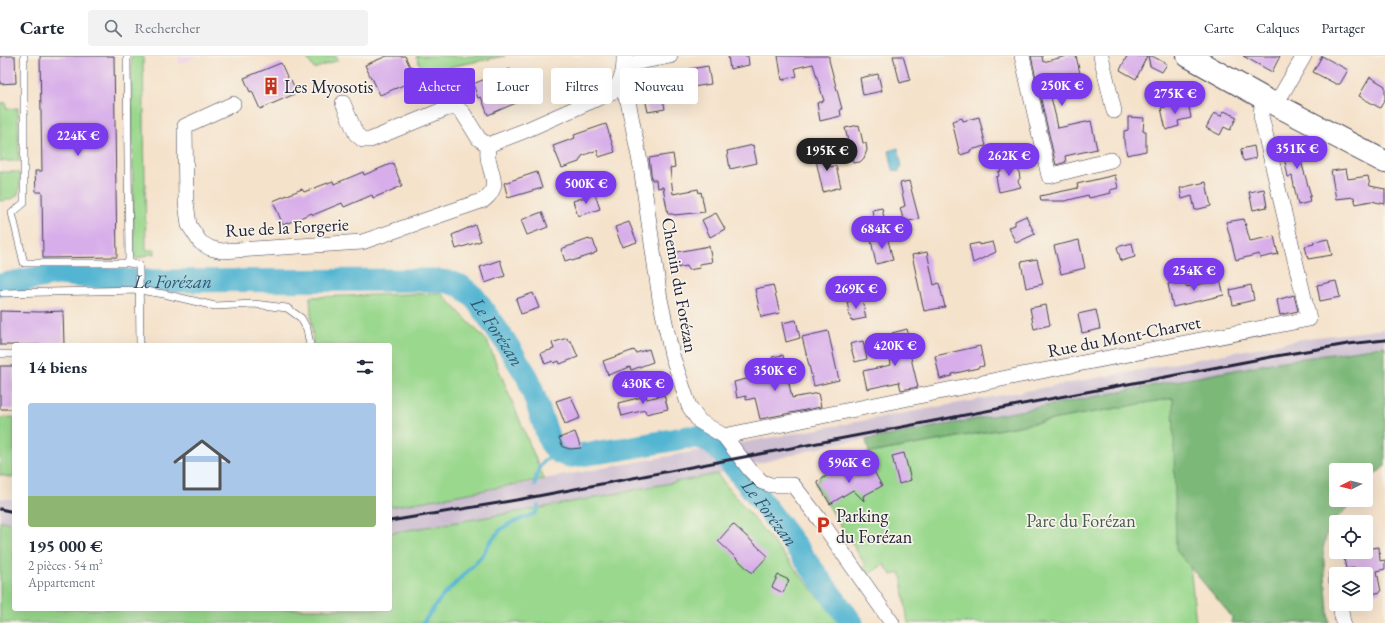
<!DOCTYPE html>
<html lang="fr">
<meta charset="utf-8">
<style>
:root{--surface:#fff;--page:#f2f2f3;--text:#1f2937;--muted:#747a83;--line:#e0e1e3;--accent:#7c3aed}
body{margin:0;font-family:"EB Garamond",serif;background:var(--page);color:var(--text);height:100vh;display:flex;flex-direction:column;font-size:15px;white-space:nowrap}
*{box-sizing:border-box;margin:0}
p{font-size:13px;color:var(--muted)}
.icon{flex:none;width:22px;height:22px;fill:none;stroke:currentColor;stroke-width:2;stroke-linecap:round;stroke-linejoin:round}
.map{position:relative;flex:1;overflow:hidden}
.panel{position:absolute;left:12px;top:287px;width:380px;height:268px;display:flex;flex-direction:column;background:var(--surface);border-radius:4px;box-shadow:0 4px 16px #0002}
.panel>*{flex:none}
.hud{position:absolute;left:404px;top:12px;width:380px;height:36px;display:flex;gap:8px}
.needle{width:26px;rotate:264deg}
.fabs{position:absolute;left:1329px;top:407px;display:grid;gap:8px}
.fabs a{display:grid;place-items:center;width:44px;height:44px;border-radius:4px;background:var(--surface);box-shadow:0 4px 16px #0002;font-size:20px}
.price{position:absolute;translate:-50% -34px;padding:0 9px;border-radius:14px;background:var(--accent);color:#fff;font-size:13px;line-height:26px;filter:drop-shadow(0 1px 2px #0008)}
.price::after{content:'';position:absolute;left:50%;top:24px;width:12px;height:9px;margin-left:-6px;background:inherit;clip-path:polygon(0 0,100% 0,50% 100%)}
.price.active{background:#222;color:#fff}
ul{padding:0;list-style:none}
li{display:grid;align-content:center;gap:8px;height:212px;padding:0 16px}
li+li{border-top:1px solid var(--line)}
li span{display:grid;place-items:center;height:124px;border-radius:4px;color:#555}
li>.icon{margin-inline-start:auto}
span .icon{width:72px;height:72px;fill:#fffc;stroke-width:1}
li b{font-size:17px}
h2{display:flex;justify-content:space-between;align-items:center;height:48px;padding:0 16px;font-size:17px}
.tag{padding:0 14px;border-radius:4px;background:var(--surface);box-shadow:0 4px 16px #0002;font-size:14px;line-height:36px}
.tag.active{background:var(--accent);color:#fff}
header{display:flex;align-items:center;gap:24px;box-sizing:border-box;height:56px;padding:0 20px;background:var(--surface);border-bottom:1px solid var(--line)}
header strong{font-size:19px}
nav{display:flex;gap:22px;margin-inline-start:auto;font-size:14px}
.search{width:280px;height:36px;background:var(--page);display:flex;align-items:center;gap:10px;box-sizing:border-box;padding:0 14px;border-radius:4px;color:var(--muted);font-size:15px}
.map>svg:first-child{display:block}
.built{fill:#efd0e6}
.industrial{fill:#cdbed2}
.green{fill:#9ad88d;stroke:#5e7d64}
.forest{fill:#7bb878;stroke:#4e6d5a}
.water{fill:#53b5d2;stroke:#3a6c86}
.lines{fill:none;stroke-linecap:round;stroke-linejoin:round}
.stream{stroke:#53b5d2;stroke-width:4}
.river{stroke:#53b5d2;stroke-width:23}
.building{fill:#d8aeea}
.service-casing{stroke:#423f51;stroke-width:8}
.minor-casing{stroke:#423f51;stroke-width:16}
.primary-casing{stroke:#423f51;stroke-width:24}
.service{stroke:#fff;stroke-width:7}
.minor{stroke:#fff;stroke-width:15}
.primary{stroke:#fff;stroke-width:22}
.rail{stroke:#22223b;stroke-width:3}
.labels{text-anchor:middle;dominant-baseline:central;stroke-width:3.5;stroke-linejoin:round;paint-order:stroke}
.poi-label{font-size:18px;fill:#22223b;stroke:#f7f3e8;text-anchor:start}
.street-label{font-size:18px;fill:#22223b;stroke:#f7f3e8}
.park-label{font-size:18px;fill:#465954;stroke:#f7f3e8}
.water-label{font-size:19px;font-style:italic;fill:#335570;stroke:#f7f3e8}
</style>
<header>
<strong>Carte</strong>
<div class="search"><svg class="icon" aria-label="search" viewBox="0 0 24 24"><circle cx="10" cy="10" r="6"/><path d="M15 15l6 6"/></svg>Rechercher</div>
<nav><a>Carte</a><a>Calques</a><a>Partager</a></nav>
</header>
<div class="map">
<svg width="1385" height="567" viewBox="0 0 1385 567">
<rect width="100%" height="100%" fill="#f7f3e8"/>
<filter id="ink" filterUnits="userSpaceOnUse"><feTurbulence type="fractalNoise" baseFrequency=".025" numOctaves="2"/><feDisplacementMap in="SourceGraphic" scale="8" xChannelSelector="R" yChannelSelector="G"/><feConvolveMatrix kernelMatrix="1 2 1 2 8 2 1 2 1" color-interpolation-filters="sRGB"/></filter>
<filter id="wash" filterUnits="userSpaceOnUse"><feTurbulence type="fractalNoise" baseFrequency=".012" numOctaves="4" result="noise"/><feDisplacementMap in="SourceGraphic" scale="16" xChannelSelector="R" yChannelSelector="G"/><feGaussianBlur stdDeviation="0.9" result="paint"/><feColorMatrix in="noise" values="0 0 0 0 0 0 0 0 0 0 0 0 0 0 0 0 0 1.4 0 .05"/><feComposite in="paint" operator="in"/></filter>
<g filter="url(#wash)">
<rect width="100%" height="100%" fill="#f5e2cb"/>
<path class="built" d="M179,0h20l-20,8z"/>
<path class="industrial" d="M1385,273v17l-108,16 -411,78 -27,3 -122,31 -182,35 -145,24v-26l133,-23 21,-5 591,-108 173,-33z
M0,442l14,2v23l-14,-2z"/>
<path class="green" d="M131,0h12l3,194h9v4h-5l-13,5 -3,-3z
M306,0h30l2,4 -24,9z
M416,0h89l-51,10 -28,12z
M0,47h6v6l12,-1 1,53h-19z
M0,116h17l3,2c0,19 1,25 -20,27z
M441,237l46,48 57,138 -107,20 -47,8v-162h-77l-3,-48z
M1173,342l23,225h-288l-7,-50 -10,2 -7,-11 -19,13 -5,-8 6,-3 -51,-82 17,-24z
M14,361v61l-14,-3v-57z
M717,418l123,149h-840v-102l14,2v86h376v-76l145,-24z"/>
<path class="forest" d="M1385,290v120l-19,17v-13h-30v30h17l-6,9 -18,16 -6,24 6,74h-98l1,-6 -56,-67 -3,-152 -304,55 -3,-13 411,-78z"/>
<path class="water" d="M898,92l4,19 -4,5 -5,-2 -4,-19z"/>
<g class="lines">
<path class="stream" d="M535,429c2,-20 7,-24 23,-33
M423,567l18,-25 41,-42 8,-14 11,-13 10,-6 23,-9 3,-3 1,-5"/>
<path class="river" id="s1" d="M0,229l56,-11 81,7 295,-1 16,2 13,4 13,11 31,44 23,37 22,64 8,10 7,3 7,1 50,-7 66,-12c7,0 13,0 18,3 13,6 29,28 38,39 38,47 72,96 108,144"/>
</g>
<g id="blocks">
<path class="building" d="M0,0h15l1,27 -16,1z
M40,0h74l3,201 -74,1 -1,-66h-6l-1,-21h7z
M387,0h18l5,11 2,-1 6,13 -38,16 -8,-17h-1l-6,-13z
M728,0h20l1,9 -19,4z
M778,0h51v4l13,49h-2l1,7 -21,5 -3,-18 7,-2 -11,-37 -18,4 2,8 -15,4z
M893,0h10l7,24 -10,3z
M1031,0h11l1,6 24,-6h9l6,26 -33,7 7,29 2,10 33,-7 6,28 -32,7 1,6 -10,3z
M1127,0h20l-11,23 -16,-9z
M1148,0h4l15,8 -5,8 -12,-6z
M1243,0h37l-8,16z
M1322,0l26,14 -8,14h-4l-23,-12z
M281,7l8,18 2,-1 6,13 -37,16 -8,-18 -2,1 -6,-14z
M708,10l3,18 -18,3 -3,-18z
M510,13l7,18 3,-1 5,13 -37,16 -7,-18 -3,1 -5,-14z
M878,18l4,17 -19,4 -3,-17z
M1370,21l15,9v13l-5,9 -21,-12z
M662,38l3,15 -17,3 -3,-14z
M1188,46l3,16 -13,3 1,5 -13,4 -5,-22z
M1224,55l13,6 -7,13 -6,-3 -4,8 -14,-7 8,-15 7,3z
M979,61l7,29 -16,4v2l-10,3 -8,-34 10,-3 1,3z
M1128,61l16,1 -1,13h3v20l-19,4 -3,-13v-11l4,-1z
M606,68l9,28 -16,5 -2,-7 -15,6 -3,6 -17,6 -9,-22 22,-8 -1,-3z
M859,69l4,18h3l1,7 -3,8 -4,4 -7,1 -8,-35z
M1289,83l19,10 -7,12 10,35 -2,1 1,5 -12,3 -6,-29 -4,1 -5,-25z
M753,89l4,18 -27,6 -3,-18z
M1254,90l2,12 -12,3 -2,-3 -1,-9z
M824,93l4,18 8,-1 5,21 -18,5 -9,-41z
M673,98l2,13 -5,1 3,26 25,-5 1,4 2,-1 4,20 -31,3 -1,-1h-5l-5,-27 -6,1 -1,-8h-4l-3,-22z
M1015,104l2,2 3,16 -2,3 3,6 -22,5 -3,-15 3,-1 -1,-4 3,-1 -1,-3 6,-1v-5z
M393,107l9,23 -29,12 -1,-3 -28,12 -2,-4 -29,12 -1,-2 -29,12 -10,-24 29,-12 2,3 29,-11 1,3 29,-12 1,3z
M1346,113l2,10 20,-3 2,10 15,3v15l-14,-3 -15,3 -2,-7 -18,2 -5,-28z
M537,116l5,16 -34,10 -4,-15z
M1115,119l3,13 -8,2 1,3 -22,5 -1,-3 -23,6h-24l-1,-5 38,-8 -1,-4z
M909,125l10,38 -15,3 -4,-14 5,-2 -5,-23z
M1206,126l5,24 -16,4 -3,-14 -10,3 -2,-11z
M1264,133l3,18 -14,3 -4,-18z
M595,138l5,15 -22,7 -5,-15z
M882,152l2,10 -10,2 -2,-10z
M542,156l6,15 -21,8 -6,-15z
M716,157l9,16 -15,8 -8,-17z
M1026,160l9,18 -19,9 -8,-16 7,-2v-4z
M1244,163l6,22 24,-5 4,18 -18,4 -1,-4 -23,6 -10,-38z
M629,166l8,20 -15,5 -7,-20z
M475,169l6,16 -25,8 -4,-14z
M887,180l6,24 -17,4 -5,-24z
M589,183v1h4l4,12 -3,1v1l-22,7 -1,-2 -6,2 -4,-12z
M1328,183l4,16 -24,4 -3,-13 9,-2 -1,-2z
M1079,184l6,28 -24,6 -7,-28z
M993,186l3,10 -23,11 -4,-18 10,-2v2z
M1132,187l3,14 -14,4 -4,-14z
M709,190l3,16 -13,2 1,4 -12,2 -1,-4 -12,2 -3,-15z
M927,196l7,33 5,-2 6,24 -21,4 -12,-56z
M1037,203l6,25 -17,4 -5,-26z
M500,204l5,16 -20,7 -5,-16z
M1185,224l1,7 34,-7 4,15 -51,12 -5,-23z
M1336,225l4,16 -20,4 -3,-16z
M773,229l7,28 -19,4 -6,-28z
M1251,229l3,15 -21,5 -3,-15z
M533,237l6,15 -18,6 -5,-15z
M1294,239l4,16 -18,4 -3,-15z
M862,243l4,19 -15,3 -4,-19z
M1046,249l4,20 -16,4 -4,-21z
M1096,254l4,19 -18,4 -4,-19z
M0,255l40,1 23,-1 1,34h-64z
M796,264l4,18 -14,4 -4,-19z
M907,273l4,15 -2,1 1,9 8,33 -17,3 -2,-8 -32,7 -4,-18 28,-6 -1,-7 8,-1 -6,-24z
M828,275l11,49 -25,6 -12,-49z
M567,282l1,3h3l7,16 -18,7 -1,-3 -5,2 -1,-2 -8,3 -4,-11 13,-4 -2,-6z
M863,285l4,18 -12,3 -5,-18z
M980,290l4,20 -6,1v1l-26,6v2l-12,3 -5,-23z
M649,293l4,13 -22,8 -1,-3 -22,8 -5,-14 31,-11 2,3z
M783,299l9,43 26,-5 3,14 -61,12 -5,-21 -9,2v-4l-9,2 -3,-16 29,-7 -2,-8 12,-3 -1,-7z
M0,310h14v43h-14z
M664,339l4,14 -22,5 -1,-4 -23,6 -4,-13 28,-7 1,3z
M571,340l9,22 -15,6 -9,-23z
M575,376l6,16 -11,1 -7,-2 -4,-9z
M904,397l7,27 -12,4 -7,-28z
M869,406l13,24 -19,10 1,5 -11,-11 -23,14 -13,-22 21,-13 3,5 8,2 7,-5 2,6z
M733,468l35,32 -16,17 -34,-32z
M1379,491l1,14 5,-1v9l-8,2 4,21 -15,3v-21h-9l-2,-6 -9,1 -3,-16 23,-1v-3z
M778,519l11,5 -6,13 -11,-6z"/>
</g>
</g>
<g filter="url(#ink)">
<use href="#blocks" fill-opacity="0" stroke="#423f51" stroke-width="1"/>
<g class="lines">
<g class="service-casing">
<path id="service" d="M24,0v147l-12,10 12,50h105
M127,0l2,207 10,2 1,80
M3,237l136,-3 25,4 51,12 39,-2 33,4 14,10 6,11 3,16
M0,298h14"/>
</g>
<g class="minor-casing">
<path id="minor" d="M1022,0l27,120 62,-16
M1101,0l13,55
M624,9l46,-9
M619,28l9,17 13,66 19,132 12,56 17,51 10,15 25,15 26,34 12,12 9,3h22l27,35 72,103
M343,47l13,31 7,6h7l75,-31 11,-2 7,6 16,26 9,6
M233,48l-48,22 1,76 3,23 11,17 10,6 12,3 140,-9 122,-42c16,-13 8,-22 5,-38 -2,-5 -1,-11 -1,-17l36,-14 88,-39c11,-12 12,-20 12,-36
M1276,48l28,-48
M724,380l292,-60 293,-57 -48,-203 1,-11 3,-6
M1336,521v3
M1340,548l3,19"/>
</g>
<g class="primary-casing">
<path id="primary" d="M1188,0l77,43 120,63"/>
</g>
<use href="#service" class="service"/>
<use href="#minor" class="minor"/>
<use href="#primary" class="primary"/>
<path class="rail" d="M0,453l14,3
M390,465l132,-22 754,-143 72,-12 37,-4"/>
</g>
</g>
<defs>
<g id="building-bare" transform="scale(1.38)"><path d="M-4-6H4V6H1V3H-1V6H-4ZM-2.5-4.3h1.7v1.8h-1.7ZM.8-4.3h1.7v1.8H.8ZM-2.5-1h1.7V.8h-1.7ZM.8-1h1.7V.8H.8Z" fill="#c8321e" stroke="#f7f3e8" stroke-width="2.5" paint-order="stroke"/></g>
<g id="parking-bare" transform="scale(1.38)"><path d="M-3.5-5.5H1a3.5 3.5 0 0 1 0 7H-1V5.5H-3.5ZM-1-3.4V-.6H.8a1.4 1.4 0 0 0 0-2.8Z" fill="#c8321e" stroke="#f7f3e8" stroke-width="2.5" paint-order="stroke"/></g>
</defs>
<g fill-rule="evenodd">
<use href="#building-bare" x="271" y="30"/>
<use href="#parking-bare" x="823" y="469"/>
</g>
<g class="labels">
<g class="poi-label">
<text x="284" y="30">Les Myosotis</text>
<text x="836" y="459">Parking<tspan x="836" dy="21">du Forézan</tspan></text>
</g>
<g class="street-label">
<text transform="translate(287 171) rotate(-3)">Rue de la Forgerie</text>
<text transform="translate(680 229) rotate(80)">Chemin du Forézan</text>
<text transform="translate(1124 280) rotate(-11)">Rue du Mont-Charvet</text>
</g>
<g class="park-label">
<text x="1081" y="464">Parc du Forézan</text>
</g>
<g class="water-label">
<text stroke="none"><textPath href="#s1" startOffset="174">Le Forézan</textPath></text>
<text stroke="none"><textPath href="#s1" startOffset="522">Le Forézan</textPath></text>
<text stroke="none"><textPath href="#s1" startOffset="906">Le Forézan</textPath></text>
</g>
</g>
</svg>
<div class="fabs">
<a><svg class="needle" viewBox="-14 -14 28 28"><path d="M0-13l5 13h-10z" fill="#e53935"/><path d="M0 13l5-13h-10z" fill="#747a83"/></svg></a>
<a><svg class="icon" aria-label="locate" viewBox="0 0 24 24"><circle cx="12" cy="12" r="6"/><path d="M12 2v4M12 18v4M2 12h4M18 12h4"/></svg></a>
<a><svg class="icon" aria-label="layers" viewBox="0 0 24 24"><path d="M12 4l9 5-9 5-9-5zM3 14l9 5 9-5"/></svg></a>
</div>
<b class="price" style="left:1062px;top:51px">250K €</b>
<b class="price" style="left:1175px;top:59px">275K €</b>
<b class="price" style="left:78px;top:101px">224K €</b>
<b class="price" style="left:1297px;top:114px">351K €</b>
<b class="price active" style="left:827px;top:116px">195K €</b>
<b class="price" style="left:1009px;top:121px">262K €</b>
<b class="price" style="left:586px;top:149px">500K €</b>
<b class="price" style="left:882px;top:194px">684K €</b>
<b class="price" style="left:1194px;top:236px">254K €</b>
<b class="price" style="left:856px;top:254px">269K €</b>
<b class="price" style="left:895px;top:311px">420K €</b>
<b class="price" style="left:775px;top:336px">350K €</b>
<b class="price" style="left:643px;top:349px">430K €</b>
<b class="price" style="left:849px;top:428px">596K €</b>
<div class="hud">
<a class="tag active">Acheter</a>
<a class="tag">Louer</a>
<a class="tag">Filtres</a>
<a class="tag">Nouveau</a>
</div>
<section class="panel">
<h2>14 biens<svg class="icon" aria-label="filters" viewBox="0 0 24 24"><path d="M4 7h16M4 17h16"/><circle cx="9" cy="7" r="2"/><circle cx="15" cy="17" r="2"/></svg></h2>
<ul>
<li><span style="background:linear-gradient(#a9c7e8 75%,#8fb573 0)"><svg class="icon" aria-label="home" viewBox="0 0 24 24"><path d="M3 11l9-7 9 7M6 9v11h12V9"/></svg></span><div><b>195 000 €</b><p>2 pièces · 54 m²</p><p>Appartement</p></div></li>
</ul>
</section>
</div>
